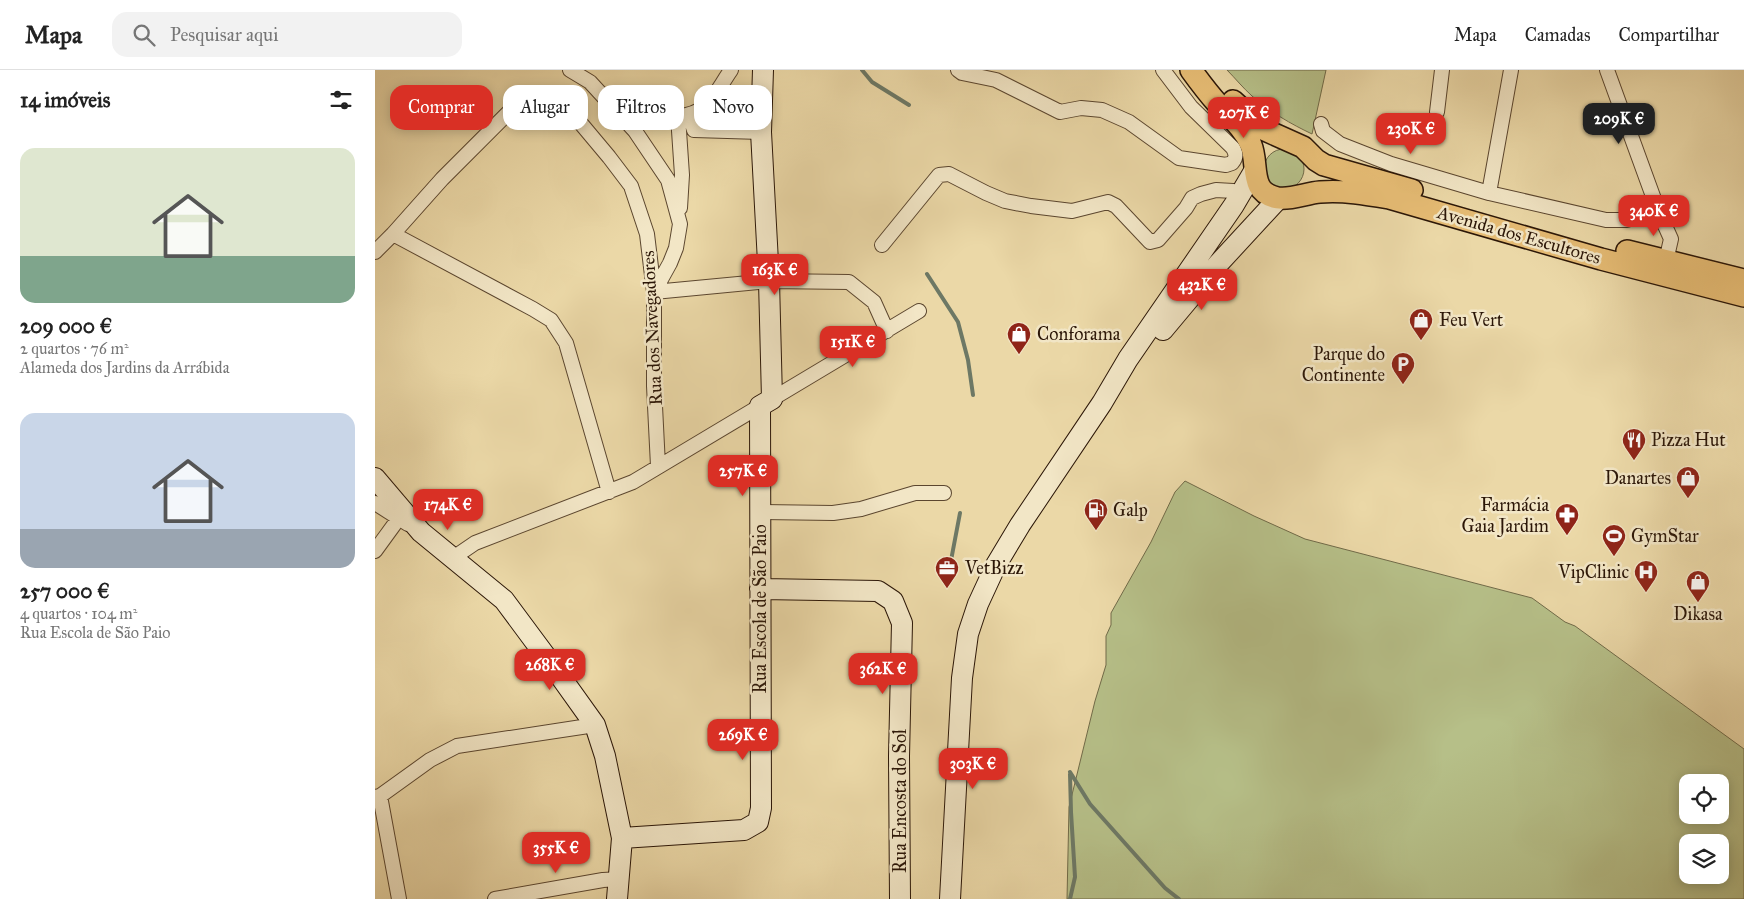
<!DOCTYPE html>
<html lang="pt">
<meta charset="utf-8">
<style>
:root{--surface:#fff;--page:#f2f2f2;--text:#222;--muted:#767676;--line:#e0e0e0;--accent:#d93025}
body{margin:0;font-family:"IM FELL Great Primer",serif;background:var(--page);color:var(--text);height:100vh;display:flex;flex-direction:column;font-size:19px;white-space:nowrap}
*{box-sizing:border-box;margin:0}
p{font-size:16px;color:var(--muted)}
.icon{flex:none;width:28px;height:28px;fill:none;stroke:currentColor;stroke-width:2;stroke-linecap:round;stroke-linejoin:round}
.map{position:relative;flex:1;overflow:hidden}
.drawer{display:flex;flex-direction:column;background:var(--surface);width:375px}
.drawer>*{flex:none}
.hud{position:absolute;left:15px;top:15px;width:475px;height:45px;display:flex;gap:10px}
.fabs{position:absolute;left:1304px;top:704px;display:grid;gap:10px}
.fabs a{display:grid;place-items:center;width:50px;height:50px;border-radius:10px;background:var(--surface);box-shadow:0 2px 12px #0003;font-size:25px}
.price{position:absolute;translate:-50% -42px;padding:0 11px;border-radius:10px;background:var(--accent);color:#fff;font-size:16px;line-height:32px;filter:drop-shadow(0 1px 2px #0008)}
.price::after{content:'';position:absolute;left:50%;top:30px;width:15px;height:11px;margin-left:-8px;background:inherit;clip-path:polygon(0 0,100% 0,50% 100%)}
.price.current{background:#222;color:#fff}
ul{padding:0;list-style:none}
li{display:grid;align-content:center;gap:10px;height:265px;padding:0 20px}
li span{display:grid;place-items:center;height:155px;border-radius:15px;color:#555}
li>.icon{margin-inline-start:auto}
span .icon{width:90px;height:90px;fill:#fffc;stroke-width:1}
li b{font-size:21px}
h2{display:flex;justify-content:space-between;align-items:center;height:60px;padding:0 20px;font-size:21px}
.pill{padding:0 18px;border-radius:15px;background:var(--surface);box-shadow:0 2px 12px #0003;font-size:18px;line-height:45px}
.pill.current{background:var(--accent);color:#fff}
header{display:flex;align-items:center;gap:30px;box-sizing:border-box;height:70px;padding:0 25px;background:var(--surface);border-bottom:1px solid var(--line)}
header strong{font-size:24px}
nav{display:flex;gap:28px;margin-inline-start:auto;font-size:18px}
.search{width:350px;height:45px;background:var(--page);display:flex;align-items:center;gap:12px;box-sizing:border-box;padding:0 18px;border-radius:15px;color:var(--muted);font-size:19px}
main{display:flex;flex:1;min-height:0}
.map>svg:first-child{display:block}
.green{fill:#b6bf88;stroke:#706a48;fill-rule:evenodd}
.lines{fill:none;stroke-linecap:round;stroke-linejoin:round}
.stream{stroke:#6d7865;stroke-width:4}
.street-casing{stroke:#5b462f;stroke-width:16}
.secondary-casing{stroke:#2b1607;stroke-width:22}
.primary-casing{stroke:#2b1607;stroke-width:24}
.street{stroke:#f2e6c6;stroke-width:14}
.secondary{stroke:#f2e6c6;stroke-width:20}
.primary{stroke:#e6bc74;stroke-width:21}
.labels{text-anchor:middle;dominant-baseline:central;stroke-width:5;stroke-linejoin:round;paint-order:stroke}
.street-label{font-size:18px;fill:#2b1607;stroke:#f2e6c6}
.poi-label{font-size:18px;fill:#2b1607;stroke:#f2e6c6;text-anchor:start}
</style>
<header>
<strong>Mapa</strong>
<div class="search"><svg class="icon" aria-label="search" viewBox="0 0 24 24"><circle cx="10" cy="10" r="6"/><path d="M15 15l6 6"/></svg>Pesquisar aqui</div>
<nav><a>Mapa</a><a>Camadas</a><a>Compartilhar</a></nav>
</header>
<main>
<section class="drawer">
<h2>14 imóveis<svg class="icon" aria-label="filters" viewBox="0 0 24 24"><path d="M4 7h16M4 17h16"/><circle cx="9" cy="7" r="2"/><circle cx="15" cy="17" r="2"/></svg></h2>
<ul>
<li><span style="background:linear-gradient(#dfe7d0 70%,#7fa58c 0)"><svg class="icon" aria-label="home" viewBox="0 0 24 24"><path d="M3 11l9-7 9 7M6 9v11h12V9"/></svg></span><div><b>209 000 €</b><p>2 quartos · 76 m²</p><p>Alameda dos Jardins da Arrábida</p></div></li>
<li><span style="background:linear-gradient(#c9d6e8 75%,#9aa5b1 0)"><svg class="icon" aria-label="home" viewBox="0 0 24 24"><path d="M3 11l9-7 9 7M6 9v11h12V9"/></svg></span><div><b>257 000 €</b><p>4 quartos · 104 m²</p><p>Rua Escola de São Paio</p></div></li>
</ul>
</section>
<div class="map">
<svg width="1369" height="829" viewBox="0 0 1369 829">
<rect width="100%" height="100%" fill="#ebd8a7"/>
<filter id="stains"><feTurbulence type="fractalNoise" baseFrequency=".004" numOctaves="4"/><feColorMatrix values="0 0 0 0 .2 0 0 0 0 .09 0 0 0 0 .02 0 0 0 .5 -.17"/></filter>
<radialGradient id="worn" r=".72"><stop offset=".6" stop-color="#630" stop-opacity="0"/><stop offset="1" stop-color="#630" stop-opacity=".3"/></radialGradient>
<path class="green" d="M852,0h99l-14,64c-21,-10 -42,-22 -60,-38 -9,-8 -17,-18 -25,-26z
M889 99a20 20 0 1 1 40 0a20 20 0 1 1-40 0Z
M810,411l69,35 51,23 227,59 33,24 10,4 169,123v150h-677l2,-92 26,-106 11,-36v-29l5,-11v-12l40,-71 24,-50zM1345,712v33h-33v-33zM1345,772v33h-33v-33z"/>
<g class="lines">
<path class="stream" d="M487,0l10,12 37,23
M552,204l31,48 10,38 5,35
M574,501l11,-58
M695,702l20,32 75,84 14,11
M695,704l1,38 4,65 -5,22"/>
<g class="street-casing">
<path id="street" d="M195,0l20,12 45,49 33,49 12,44 -4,24 -6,15 -16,29
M583,0l4,3 34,7 64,32 21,-4 21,2 27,12 50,36 47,7 6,-2c5,-6 4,-9 1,-15l-42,-41 -28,-37
M1232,0l51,140 13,29 -5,22
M1062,42l5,-42
M314,45l5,15 67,2
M946,54l2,7 17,13 51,20 98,29 117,27h21l31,-10
M1114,123l22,-123
M305,138l2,-33 -4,-59c31,-2 37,-23 53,-46
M18,164l140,75 18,11 15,23 43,149
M507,175l57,-70 10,-1 37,19 19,8 26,5 41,5 36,-9 8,4 34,36 8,-2 28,-32 6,-10 9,-4 15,-4 17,1 8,4
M0,182l18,-18 49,-55 71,-71 23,-5 22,3 20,14 31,37 22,29 16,48 7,58v94l4,80
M279,222l115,-11 80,1 25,20 13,29
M397,329l147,-88
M0,433l33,21
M386,442l72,1 28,-4 54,-16h29
M0,481l24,-33
M78,488l22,-15 158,-61 127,-76
M5,726l50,-36 27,-14 138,-21
M0,727l5,-1 19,103
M120,829l108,-19 17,-1"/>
</g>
<g class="secondary-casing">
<path id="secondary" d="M788,260l56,-67 60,-65
M0,408l46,54 83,68 46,62 45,63 10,31 17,82 -5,61
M385,519l118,2 15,10 9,22 -3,133 1,143
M247,768l122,-8 14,-8 3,-14 -1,-402 12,-7 -3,-118 -8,-149 2,-62
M575,829l12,-221 6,-44 10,-30 18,-39 24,-40 82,-122 26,-44 106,-154 20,-34"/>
</g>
<g class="primary-casing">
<path id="primary" d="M816,0c8,11 17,23 26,33 12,13 27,25 34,42 8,19 -3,48 27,53 13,2 29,-5 42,-6 23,-2 46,2 69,6l212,61 143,37
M858,31l32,29 38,17 13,13 8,5 88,25
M1252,181l117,29"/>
</g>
<use href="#street" class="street"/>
<use href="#secondary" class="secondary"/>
<use href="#primary" class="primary"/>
</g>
<defs>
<g id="shop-pin" transform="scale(1.25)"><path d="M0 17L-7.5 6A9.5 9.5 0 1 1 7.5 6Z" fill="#8f2418" stroke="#f2e6c6"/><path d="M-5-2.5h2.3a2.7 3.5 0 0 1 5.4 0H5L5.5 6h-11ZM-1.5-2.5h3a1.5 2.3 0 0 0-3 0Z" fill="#fff"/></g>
<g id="parking-pin" transform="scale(1.25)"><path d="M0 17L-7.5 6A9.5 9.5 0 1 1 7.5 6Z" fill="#8f2418" stroke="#f2e6c6"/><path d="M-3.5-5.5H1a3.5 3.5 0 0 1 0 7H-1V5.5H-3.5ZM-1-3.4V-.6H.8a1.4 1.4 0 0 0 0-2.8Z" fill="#fff"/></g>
<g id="restaurant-pin" transform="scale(1.25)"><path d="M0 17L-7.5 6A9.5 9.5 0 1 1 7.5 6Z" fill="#8f2418" stroke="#f2e6c6"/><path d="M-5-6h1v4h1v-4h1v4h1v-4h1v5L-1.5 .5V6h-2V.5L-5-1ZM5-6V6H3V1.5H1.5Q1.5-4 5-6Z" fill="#fff"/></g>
<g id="fuel-pin" transform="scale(1.25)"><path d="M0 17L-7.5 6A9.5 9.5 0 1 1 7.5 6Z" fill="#8f2418" stroke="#f2e6c6"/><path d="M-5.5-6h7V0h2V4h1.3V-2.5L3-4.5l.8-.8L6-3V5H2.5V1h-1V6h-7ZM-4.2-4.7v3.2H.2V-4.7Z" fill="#fff"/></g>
<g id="pharmacy-pin" transform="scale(1.25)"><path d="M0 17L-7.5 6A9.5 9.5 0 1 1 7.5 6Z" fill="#8f2418" stroke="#f2e6c6"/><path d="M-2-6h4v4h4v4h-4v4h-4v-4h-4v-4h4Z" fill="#fff"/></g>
<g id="stadium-pin" transform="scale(1.25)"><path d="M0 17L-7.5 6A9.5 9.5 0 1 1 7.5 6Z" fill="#8f2418" stroke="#f2e6c6"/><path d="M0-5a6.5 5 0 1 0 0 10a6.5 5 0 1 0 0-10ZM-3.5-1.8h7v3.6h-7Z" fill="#fff"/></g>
<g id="office-pin" transform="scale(1.25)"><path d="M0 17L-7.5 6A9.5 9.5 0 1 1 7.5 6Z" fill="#8f2418" stroke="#f2e6c6"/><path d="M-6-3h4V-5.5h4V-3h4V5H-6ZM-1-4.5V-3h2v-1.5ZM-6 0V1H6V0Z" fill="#fff"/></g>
<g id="hospital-pin" transform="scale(1.25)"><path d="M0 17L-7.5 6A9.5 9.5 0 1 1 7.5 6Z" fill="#8f2418" stroke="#f2e6c6"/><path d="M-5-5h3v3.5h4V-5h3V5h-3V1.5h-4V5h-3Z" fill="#fff"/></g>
</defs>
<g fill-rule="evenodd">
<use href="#shop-pin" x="1046" y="250"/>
<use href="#shop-pin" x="644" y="264"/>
<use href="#parking-pin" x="1028" y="294"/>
<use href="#restaurant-pin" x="1259" y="370"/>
<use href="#shop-pin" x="1313" y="408"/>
<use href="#fuel-pin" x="721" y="440"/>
<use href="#pharmacy-pin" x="1192" y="445"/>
<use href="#stadium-pin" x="1239" y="466"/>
<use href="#office-pin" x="572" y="498"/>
<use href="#hospital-pin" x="1271" y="502"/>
<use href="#shop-pin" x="1323" y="512"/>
</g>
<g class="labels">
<g class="street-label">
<text transform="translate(1144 165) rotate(16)">Avenida dos Escultores</text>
<text transform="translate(277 258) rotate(-93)">Rua dos Navegadores</text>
<text transform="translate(385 539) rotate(-90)">Rua Escola de São Paio</text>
<text transform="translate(525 731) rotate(-90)">Rua Encosta do Sol</text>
</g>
<g class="poi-label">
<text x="1064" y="250">Feu Vert</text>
<text x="662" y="264">Conforama</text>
<text x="1010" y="284" text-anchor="end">Parque do<tspan x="1010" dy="21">Continente</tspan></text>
<text x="1276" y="370">Pizza Hut</text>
<text x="1296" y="408" text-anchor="end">Danartes</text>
<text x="1174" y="435" text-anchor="end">Farmácia<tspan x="1174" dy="21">Gaia Jardim</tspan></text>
<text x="738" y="440">Galp</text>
<text x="1256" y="466">GymStar</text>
<text x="590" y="498">VetBizz</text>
<text x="1254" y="502" text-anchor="end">VipClinic</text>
<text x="1323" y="544" text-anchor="middle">Dikasa</text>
</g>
</g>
<rect width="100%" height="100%" filter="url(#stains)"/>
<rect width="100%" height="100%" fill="url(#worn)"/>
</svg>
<div class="fabs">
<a><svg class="icon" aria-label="locate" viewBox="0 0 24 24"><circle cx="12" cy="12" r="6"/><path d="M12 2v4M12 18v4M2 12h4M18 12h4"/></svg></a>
<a><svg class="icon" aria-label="layers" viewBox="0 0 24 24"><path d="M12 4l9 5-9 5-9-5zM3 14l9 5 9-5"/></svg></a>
</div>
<b class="price" style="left:869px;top:69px">207K €</b>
<b class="price current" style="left:1244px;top:75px">209K €</b>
<b class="price" style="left:1036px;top:85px">230K €</b>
<b class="price" style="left:1279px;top:167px">340K €</b>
<b class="price" style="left:400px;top:226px">163K €</b>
<b class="price" style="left:827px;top:241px">432K €</b>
<b class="price" style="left:478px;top:298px">151K €</b>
<b class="price" style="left:368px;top:427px">257K €</b>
<b class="price" style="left:73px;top:461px">174K €</b>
<b class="price" style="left:175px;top:621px">268K €</b>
<b class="price" style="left:508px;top:625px">362K €</b>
<b class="price" style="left:368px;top:691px">269K €</b>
<b class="price" style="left:598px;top:720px">303K €</b>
<b class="price" style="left:181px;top:804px">355K €</b>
<div class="hud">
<a class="pill current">Comprar</a>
<a class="pill">Alugar</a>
<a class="pill">Filtros</a>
<a class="pill">Novo</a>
</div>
</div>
</main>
